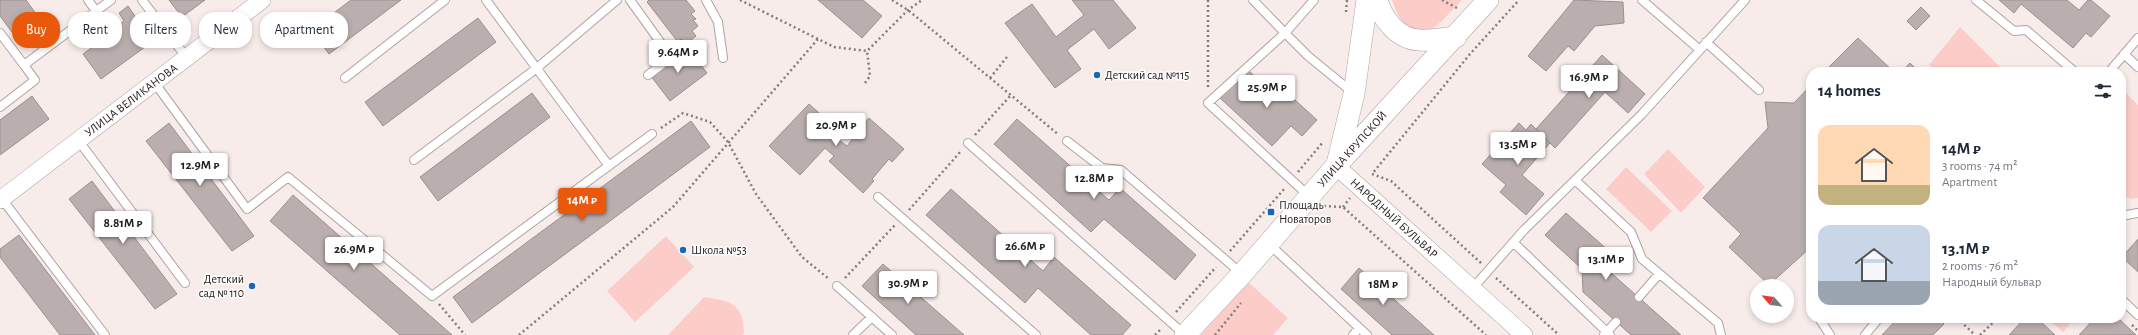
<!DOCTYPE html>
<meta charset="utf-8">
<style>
:root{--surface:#fff;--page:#f2f2f3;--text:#1f2937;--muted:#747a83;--accent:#ea580c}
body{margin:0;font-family:"Alegreya Sans",sans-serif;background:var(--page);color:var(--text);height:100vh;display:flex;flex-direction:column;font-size:15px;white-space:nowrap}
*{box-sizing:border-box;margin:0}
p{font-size:13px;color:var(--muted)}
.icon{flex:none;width:22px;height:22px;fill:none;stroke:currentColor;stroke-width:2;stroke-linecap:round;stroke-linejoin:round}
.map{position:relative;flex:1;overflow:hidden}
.details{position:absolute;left:1806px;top:67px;width:320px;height:256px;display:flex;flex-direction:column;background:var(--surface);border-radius:16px;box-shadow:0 2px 6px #0003}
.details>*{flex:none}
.top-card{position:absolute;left:12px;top:12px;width:380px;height:36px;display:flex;gap:8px}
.needle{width:26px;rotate:298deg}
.fabs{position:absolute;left:1750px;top:279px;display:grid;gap:8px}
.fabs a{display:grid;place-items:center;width:44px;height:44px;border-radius:50%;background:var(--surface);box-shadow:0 2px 6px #0003;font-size:20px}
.price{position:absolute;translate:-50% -34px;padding:0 9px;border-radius:4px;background:#fff;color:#222;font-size:13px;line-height:26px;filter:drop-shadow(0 1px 2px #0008)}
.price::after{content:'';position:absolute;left:50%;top:24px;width:12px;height:9px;margin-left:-6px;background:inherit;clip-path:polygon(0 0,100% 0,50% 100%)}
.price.current{background:var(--accent);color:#fff}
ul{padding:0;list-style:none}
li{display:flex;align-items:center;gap:12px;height:100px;padding:0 12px}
li span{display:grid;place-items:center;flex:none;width:112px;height:80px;border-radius:12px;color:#555}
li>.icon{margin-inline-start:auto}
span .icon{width:48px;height:48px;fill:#fffc;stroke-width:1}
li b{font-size:17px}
h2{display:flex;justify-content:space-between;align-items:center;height:48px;padding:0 12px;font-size:17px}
.chip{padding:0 14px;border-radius:16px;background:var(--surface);box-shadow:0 2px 6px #0003;font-size:14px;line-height:36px}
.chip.current{background:var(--accent);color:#fff}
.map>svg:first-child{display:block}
.green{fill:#fccdc8}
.building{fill:#baafae;stroke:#9a908e}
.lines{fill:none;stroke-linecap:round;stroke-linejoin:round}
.service-casing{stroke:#aea3a2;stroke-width:10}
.minor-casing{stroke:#aea3a2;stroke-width:18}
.tertiary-casing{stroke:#aea3a2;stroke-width:22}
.path{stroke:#847c7b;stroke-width:2.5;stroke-dasharray:2 3;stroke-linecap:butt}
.service{stroke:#fff;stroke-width:8}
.minor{stroke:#fff;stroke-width:17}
.tertiary{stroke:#fff;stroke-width:21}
.poi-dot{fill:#1968b7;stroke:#fefcfc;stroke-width:1.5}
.labels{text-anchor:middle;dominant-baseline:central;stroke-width:3;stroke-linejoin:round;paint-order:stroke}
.poi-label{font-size:12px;fill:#201c1b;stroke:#fefcfc;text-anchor:start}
.street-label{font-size:12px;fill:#201c1b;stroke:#fefcfc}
</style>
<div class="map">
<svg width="2138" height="335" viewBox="0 0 2138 335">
<rect width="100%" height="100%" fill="#f8eceb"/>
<path class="green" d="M1392,0h70l-20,21 -13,10c-24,-3 -29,-8 -37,-31z
M1960,27l40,40 -4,5h-58l-9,-7z
M2121,94h6l11,11v93l-6,1 -11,-4z
M1668,149l37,38 -24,26 -37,-39z
M1626,167l46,44 -21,21 -45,-43z
M666,236l28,31 -59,55 -28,-31z
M1248,282l40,36 -15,17h-72z
M704,297c27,4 39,6 40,36l-2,2h-74z
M2047,318h28l-12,14z"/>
<path class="building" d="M0,0h26l21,29 -24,18 -23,-31z
M169,0h36l-23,17z
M351,0h50l-72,54 -18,-24z
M649,0h37l9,11 -4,3 5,5 -3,1 5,6 -6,5 4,5 -10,8 -5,-5 -3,3 -31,-40z
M818,0h45l19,16 -20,22z
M1072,0h41l23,28 -27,21 -15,-20 -27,21 14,19 -26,19 -50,-65 27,-19 24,33 28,-22z
M1574,0l49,2 1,21 -29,3 -21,25 -6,-5 -22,25 -18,-15z
M1999,0h68l12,10 9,-10h3l19,16 -19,21 -5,-4 -13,15 -52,-44 -7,9z
M128,6l13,19 -9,6 13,16 -44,32 -18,-25 15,-11 -7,-10 13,-10 5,9 15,-11 -5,-8z
M1921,7l9,9 -14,14 -9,-9z
M478,18l18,24 -113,84 -18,-24z
M1858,38l36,34h-70z
M687,47l20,26 -37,28 -20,-26z
M1602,55l43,39 -17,19 -23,-21 -50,56 -19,-19z
M1910,63l9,9h-18z
M1247,69l29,28 7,-8 34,31 -15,16 -11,-10 -19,20 -52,-48z
M1811,85v162l-42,38 -40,-38 12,-13 -38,-36 65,-70 -3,-26 29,1z
M532,93l18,24 -112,84 -18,-24z
M32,96l17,23 -49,36v-35z
M809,104l31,28 -5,5 12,9 22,-28 35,31 -12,13 -3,-3 -17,20 2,2 -11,12 -34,-32 5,-5 -9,-8 -25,27 -31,-29z
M1017,119l92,81 11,-12 76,67 -21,25 -71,-61 -13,13 -97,-88z
M691,121l19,26 -238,176 -19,-26z
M169,123l85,113 -22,15 -86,-110z
M1519,123l7,7 5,-6 19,19 -28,32 22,19 -18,21 -26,-23 6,-7 -24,-21z
M92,181l85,113 -22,15 -86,-110z
M951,189l92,82 11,-14 77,68 -9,10h-31l-53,-47 -13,15 -99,-88z
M293,195l159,140h-52l-130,-114z
M1566,213l43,38 1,21 71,63h-50l-48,-43 -1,-23 -37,-34z
M19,235l76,100h-35l-60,-78v-8z
M2138,239v33l-16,-15z
M883,264l81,71h-48l-54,-49z
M1359,268l75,67h-42l-51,-46z
M1898,318h39l7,6 -11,11h-51z
M2025,318h12l18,17h-46z
M2095,318h23l18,17h-57z"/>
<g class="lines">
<g class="service-casing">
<path id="service" d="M88,0l8,11
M142,0l45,58
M486,0l123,166
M630,0l38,53 -3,9 -17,13
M706,0l12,22 5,36
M1253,0l32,33 29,-33
M1642,0l58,50
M1976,0l38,31 12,-1 49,42
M0,33l24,32
M1706,42l53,48
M2124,54l14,13
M2109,72l29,-34
M345,78l100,-78
M154,82l93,127 41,-32 144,119 220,-162
M0,107l35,-27 -11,-15 87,-65
M78,140l107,143
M1067,141l35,27 19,2 121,104
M968,143l216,191
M414,160l123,-92 80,-68
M1575,180l67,-66 103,-114
M1309,196l-101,-93 77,-70 23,23 44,36
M878,197l158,138
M2,199l103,136
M2121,216l17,-3
M1513,242l97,93
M1269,244l98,91
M837,286l55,49
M1472,289l52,-59 51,-50 56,52 11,27 76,64 3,12
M1639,297l20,-23
M2121,299l17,16
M1819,318l11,17
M853,335l19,-18
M1353,335l6,-7
M1604,335l12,-13
M1865,335l14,-17"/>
</g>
<g class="minor-casing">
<path id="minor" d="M1336,166l188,169
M0,200l262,-200"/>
</g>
<g class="tertiary-casing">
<path id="tertiary" d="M1377,0c5,19 21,39 42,40 12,1 25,-2 37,-3
M1337,164l17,-70 13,-94
M1185,335l57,-61 94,-108 152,-166"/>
</g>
<path class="path" d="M740,0l94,47 33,4 41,-41 14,-10
M892,0l16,10 151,125
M1208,0v89
M1442,0l15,8
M1346,12l1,-12
M990,78l17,-21
M865,83l5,-7 -3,-25
M661,128l22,-15 27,9 18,20 28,52 46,63 27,22
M975,135l36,-40
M1298,172l25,-30
M1324,206l19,1 143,128
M1343,207l7,-9
M909,210l52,-59
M1230,251l55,-63
M1481,263l-90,-82 -19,-7 98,-120 49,-54
M845,278l50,-53
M1496,278l63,57
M439,304l26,31
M1176,312l40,-45
M1957,318l18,17
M2132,325l6,6
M519,335l154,-128 145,-168
M1155,335l7,-7
M1215,335l26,-32
M1980,335l18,-17"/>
<use href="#service" class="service"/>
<use href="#minor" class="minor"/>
<use href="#tertiary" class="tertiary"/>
</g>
<g class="poi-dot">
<circle cx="1097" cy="75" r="4"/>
<rect x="1267" y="208" width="8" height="8" rx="2"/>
<circle cx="683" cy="250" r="4"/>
<circle cx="252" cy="286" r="4"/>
</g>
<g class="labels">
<g class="poi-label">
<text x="1105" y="75">Детский сад №115</text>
<text x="1279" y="205">Площадь<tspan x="1279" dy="14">Новаторов</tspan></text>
<text x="691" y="250">Школа №53</text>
<text x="244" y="279" text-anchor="end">Детский<tspan x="244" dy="14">сад № 110</tspan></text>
</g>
<g class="street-label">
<text transform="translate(131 100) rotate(-37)">УЛИЦА ВЕЛИКАНОВА</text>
<text transform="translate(1352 149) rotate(-48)">УЛИЦА КРУПСКОЙ</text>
<text transform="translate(1394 218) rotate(42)">НАРОДНЫЙ БУЛЬВАР</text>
</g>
</g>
</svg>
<div class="fabs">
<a><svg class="needle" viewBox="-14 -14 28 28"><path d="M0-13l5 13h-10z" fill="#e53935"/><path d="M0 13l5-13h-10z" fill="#747a83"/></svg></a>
</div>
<b class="price" style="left:678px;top:74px">9.64M ₽</b>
<b class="price" style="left:1589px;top:99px">16.9M ₽</b>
<b class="price" style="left:1267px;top:109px">25.9M ₽</b>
<b class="price" style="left:836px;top:147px">20.9M ₽</b>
<b class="price" style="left:1518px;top:166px">13.5M ₽</b>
<b class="price" style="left:200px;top:187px">12.9M ₽</b>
<b class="price" style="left:1094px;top:200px">12.8M ₽</b>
<b class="price current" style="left:582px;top:222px">14M ₽</b>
<b class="price" style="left:123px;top:245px">8.81M ₽</b>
<b class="price" style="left:1025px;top:268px">26.6M ₽</b>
<b class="price" style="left:354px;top:271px">26.9M ₽</b>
<b class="price" style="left:1606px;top:281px">13.1M ₽</b>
<b class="price" style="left:908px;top:305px">30.9M ₽</b>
<b class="price" style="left:1383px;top:306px">18M ₽</b>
<div class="top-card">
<a class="chip current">Buy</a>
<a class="chip">Rent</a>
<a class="chip">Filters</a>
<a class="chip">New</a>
<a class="chip">Apartment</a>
</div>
<section class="details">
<h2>14 homes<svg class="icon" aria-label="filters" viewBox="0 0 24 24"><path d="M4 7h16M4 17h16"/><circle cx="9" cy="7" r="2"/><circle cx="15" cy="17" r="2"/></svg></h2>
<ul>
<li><span style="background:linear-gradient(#ffd9b3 75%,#c2b280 0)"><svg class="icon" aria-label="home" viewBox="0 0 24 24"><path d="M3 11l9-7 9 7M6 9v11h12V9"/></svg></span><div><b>14M ₽</b><p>3 rooms · 74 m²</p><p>Apartment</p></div></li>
<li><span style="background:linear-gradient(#c9d6e8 70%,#9aa5b1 0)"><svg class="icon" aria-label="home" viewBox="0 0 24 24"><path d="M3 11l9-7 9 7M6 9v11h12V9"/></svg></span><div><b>13.1M ₽</b><p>2 rooms · 76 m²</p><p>Народный бульвар</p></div></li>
</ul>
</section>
</div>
